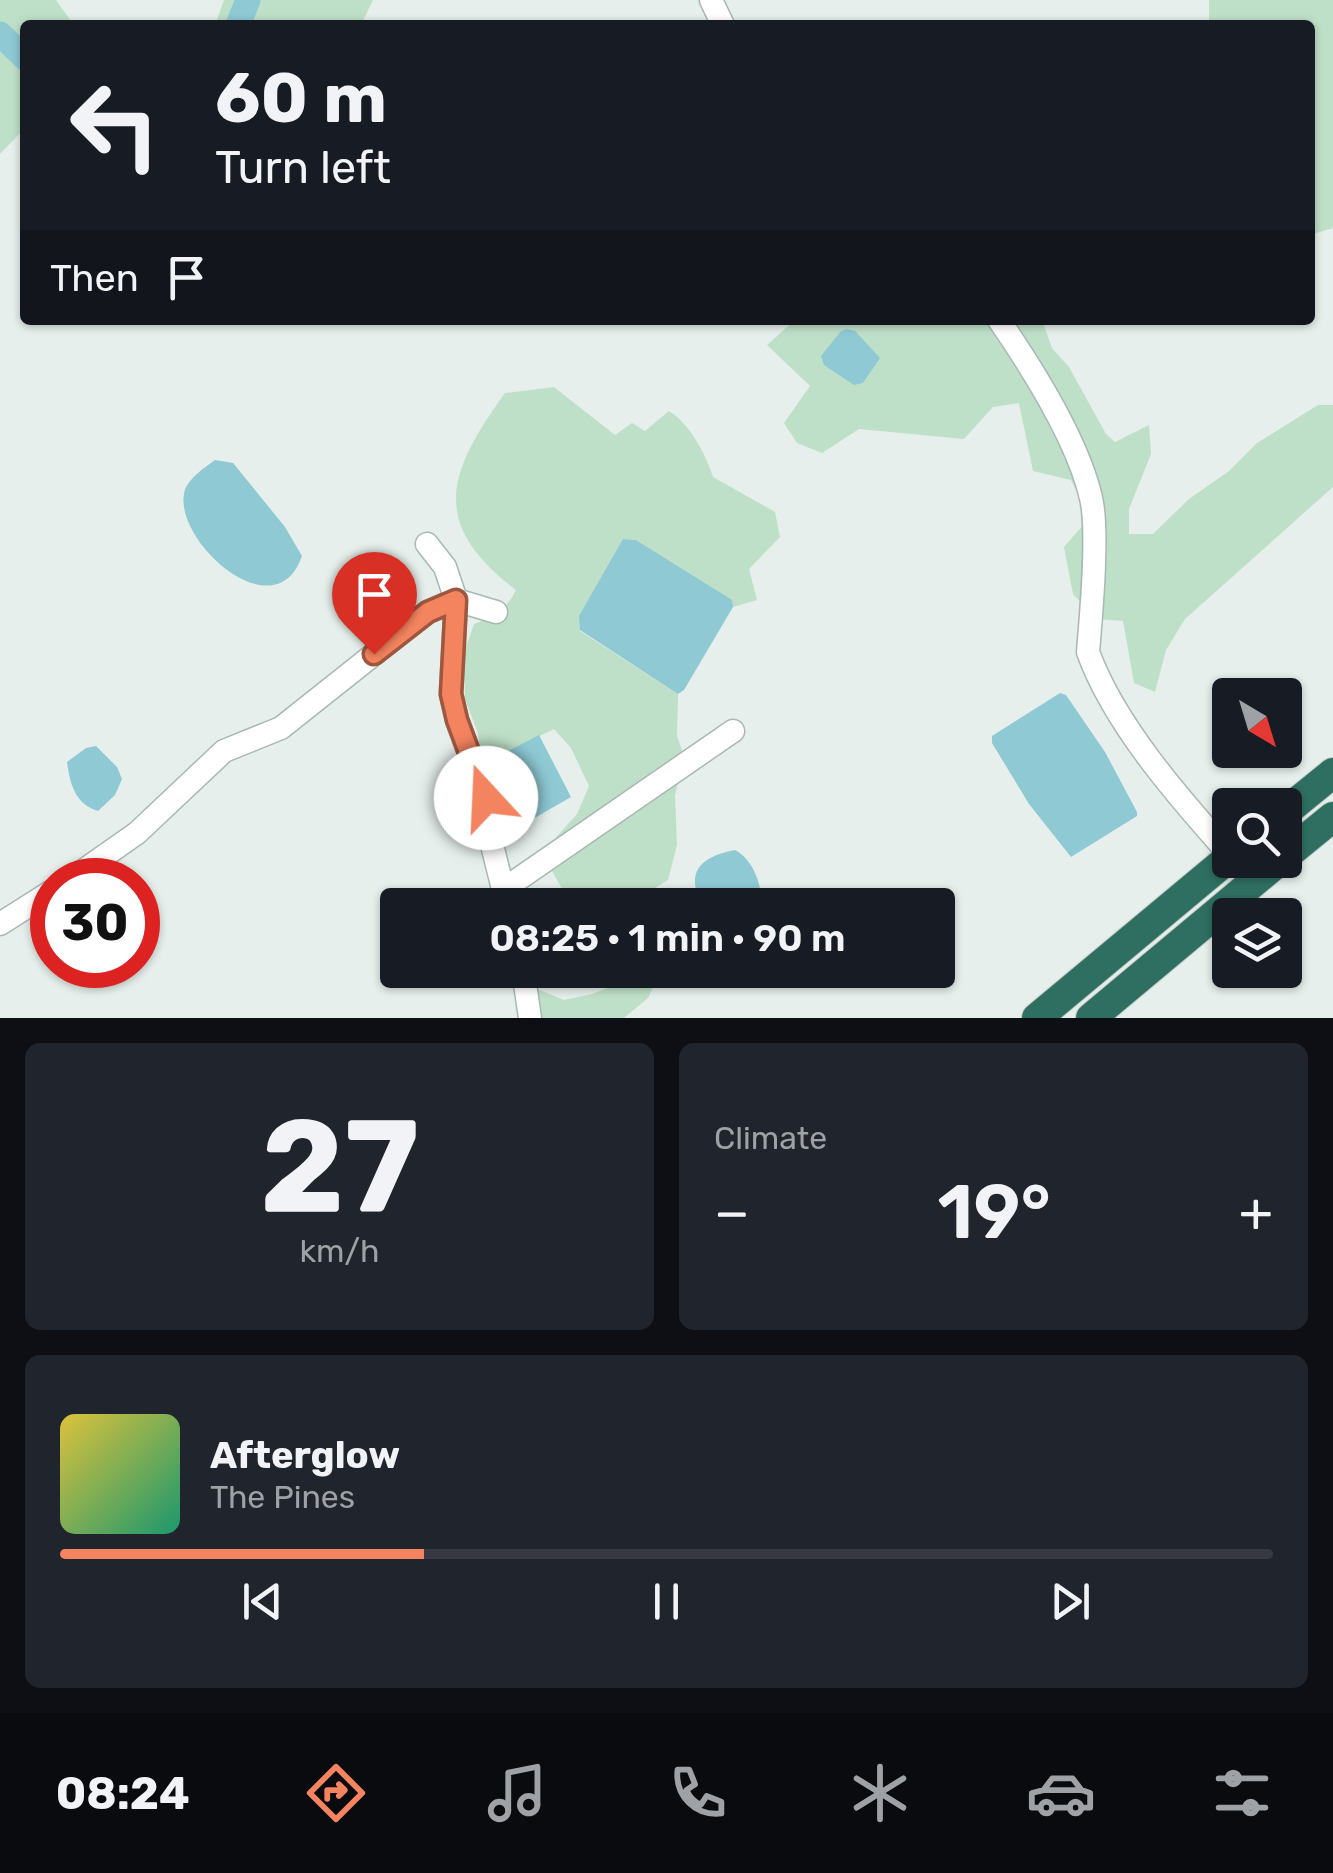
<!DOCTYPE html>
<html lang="en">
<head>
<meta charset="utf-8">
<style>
	body { margin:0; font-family:Rubik,sans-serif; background:#20242c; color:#f1f3f6; height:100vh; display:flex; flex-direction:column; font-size:38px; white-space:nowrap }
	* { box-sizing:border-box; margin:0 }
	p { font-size:32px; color:#9ea1a6 }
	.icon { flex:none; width:55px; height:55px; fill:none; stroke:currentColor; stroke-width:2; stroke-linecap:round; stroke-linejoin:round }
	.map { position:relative; height:1018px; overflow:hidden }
	.details { display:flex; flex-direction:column; gap:25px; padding:25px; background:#0d0f14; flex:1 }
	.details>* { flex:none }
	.hud { position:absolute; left:20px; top:20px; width:1295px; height:305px; border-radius:10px; box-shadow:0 2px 8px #0004; background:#171b24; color:#f1f3f6; overflow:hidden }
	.needle { width:65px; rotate:142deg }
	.buttons { position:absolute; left:1212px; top:678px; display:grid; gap:20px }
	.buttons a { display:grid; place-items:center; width:90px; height:90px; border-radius:10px; background:#171b24; box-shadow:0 2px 8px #0004; font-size:50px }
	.speed { position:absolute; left:30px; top:858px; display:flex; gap:20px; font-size:50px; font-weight:700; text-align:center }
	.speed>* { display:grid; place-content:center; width:130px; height:130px; border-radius:50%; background:#171b24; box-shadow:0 2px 8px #0004; line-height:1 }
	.speed .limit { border:15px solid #d22; background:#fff; color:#111 }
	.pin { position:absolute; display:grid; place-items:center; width:85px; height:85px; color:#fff; margin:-102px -42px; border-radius:50% 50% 50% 0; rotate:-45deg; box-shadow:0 0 10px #0007 }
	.pin .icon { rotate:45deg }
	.me { position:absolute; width:110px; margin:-55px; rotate:340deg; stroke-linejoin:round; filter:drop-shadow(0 0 8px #0008) }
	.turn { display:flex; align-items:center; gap:35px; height:210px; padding:0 30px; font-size:45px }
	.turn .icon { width:130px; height:130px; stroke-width:2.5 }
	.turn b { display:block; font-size:70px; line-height:85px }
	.then { display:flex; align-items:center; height:95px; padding:0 30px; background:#0003; gap:20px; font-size:38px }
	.big { font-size:75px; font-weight:600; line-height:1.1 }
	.details .widget { flex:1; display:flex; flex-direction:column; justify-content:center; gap:15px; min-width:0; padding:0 35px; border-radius:15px; background:#20242c }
	.details .dial { align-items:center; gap:0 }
	.dial b { font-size:130px; line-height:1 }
	.song { display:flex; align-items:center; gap:30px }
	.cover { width:120px; height:120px; border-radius:15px; background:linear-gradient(135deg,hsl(50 70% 55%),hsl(160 70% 35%)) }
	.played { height:10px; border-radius:5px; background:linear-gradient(90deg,#f4845f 30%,#363941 30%) }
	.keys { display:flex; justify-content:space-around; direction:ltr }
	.heat { display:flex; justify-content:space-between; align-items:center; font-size:55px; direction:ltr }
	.details .tiles { flex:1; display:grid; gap:25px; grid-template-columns:1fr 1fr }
	.widget:last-child { grid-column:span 2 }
	.trip { position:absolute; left:380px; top:888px; width:575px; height:100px; border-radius:10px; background:#171b24; box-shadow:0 2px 8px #0004; font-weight:600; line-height:100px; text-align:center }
	.tabs { display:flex; height:160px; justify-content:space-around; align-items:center; background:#090b0e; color:#9ea1a6 }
	.tabs .icon { width:70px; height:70px }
	.tabs .current { color:#f4845f }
	.tabs b { font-size:45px; color:#f1f3f6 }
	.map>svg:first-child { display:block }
	.green { fill:#bfe0c8 }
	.water { fill:#8ec9d4 }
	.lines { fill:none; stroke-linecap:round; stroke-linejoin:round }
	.canal { stroke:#8ec9d4; stroke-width:25 }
	.street-casing { stroke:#a8b8b2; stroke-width:25 }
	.highway-casing { stroke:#c2cac8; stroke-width:32 }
	.street { stroke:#fff; stroke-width:22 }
	.highway { stroke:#2f6f62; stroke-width:30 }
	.route-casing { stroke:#9f563e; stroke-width:25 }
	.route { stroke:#f4845f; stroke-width:18 }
</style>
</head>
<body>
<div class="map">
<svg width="1333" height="1018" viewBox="0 0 1333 1018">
	<rect width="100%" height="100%" fill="#e6efeb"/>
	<path class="green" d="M0,0H56L74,25H25L17,61L25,73V128L0,154Z
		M224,0H373L361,25H215Z
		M1209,0H1333V228L1310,235V25H1209Z
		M795,320H1042L1052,348L1069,367L1106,434L1115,442L1149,425L1151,454L1129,509V534H1153L1189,499L1229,471L1257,443L1318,405H1333V487L1185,619L1166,650L1155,692L1134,683L1123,621L1097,619L1073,594L1064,547L1090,517L1071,480L1033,471L1019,403L993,407L964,439L859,429L822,453L797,443L784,423L810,386L767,345Z
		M554,387L615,435L632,423L645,431L669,411C689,423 706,454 713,477L775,512L780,537L749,569L757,600L733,607L731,600L636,540L623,539L580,631L678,694L677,736L684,756L675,796L677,845L668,880L637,899L633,905H571L542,853L577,814L589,786L571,748L554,729L497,757L491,764L494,772L482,774L478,733L465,699L464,653L474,624C493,618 507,609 516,590C428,523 448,472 505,393Z
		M642,975L656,981L648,998L624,1018H541L537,989L564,1000L592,994Z"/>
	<path class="water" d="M847,329L855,331L880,358L863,383L854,385L824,365L821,356L841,331Z
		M215,460L233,463L285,527L302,556C276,632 175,543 184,494C186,480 204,468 215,460Z
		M623,539L636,540L732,600L733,607L684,690L678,694L580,630L579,616Z
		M1060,693L1066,695L1105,752L1137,812V816L1071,857L1029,804L992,743V736Z
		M539,735L571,797L519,827L491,764L497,757Z
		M96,746L117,767L122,779L115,795L98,811C75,804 70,784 67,762L86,748Z
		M735,850C754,860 761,885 763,905H702C685,872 700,857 735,850Z"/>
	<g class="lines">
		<path class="canal" d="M238,25L248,0
			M0,34L25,58"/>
		<g class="street-casing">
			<path id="street" d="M711,0L723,25
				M999,320C1032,368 1078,441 1091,498C1099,531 1091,616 1088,652C1114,724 1179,798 1230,855
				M427,544L445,567L456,600L451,694L457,720L486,798L492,845L507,905
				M70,880L137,833L224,751L281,728L427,612L456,600L496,612
				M504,889L733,731
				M0,924L52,891
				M523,970L530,1018"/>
		</g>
		<g class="highway-casing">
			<path id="highway" d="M1285,812L1333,773
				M1285,856L1333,817
				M1037,1018L1230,857
				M1091,1018L1280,860"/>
		</g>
		<use href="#street" class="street"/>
		<use href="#highway" class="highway"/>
	</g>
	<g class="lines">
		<g class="route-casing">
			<path id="route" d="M374,654L428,612L456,600L451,694L457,720L486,798"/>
		</g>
		<use href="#route" class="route"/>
	</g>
</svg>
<div class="buttons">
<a><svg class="needle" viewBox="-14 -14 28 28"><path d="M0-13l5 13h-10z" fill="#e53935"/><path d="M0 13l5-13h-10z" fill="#9ea1a6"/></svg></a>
<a><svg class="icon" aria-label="search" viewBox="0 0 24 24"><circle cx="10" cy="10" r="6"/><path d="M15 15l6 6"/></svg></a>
<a><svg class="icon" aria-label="layers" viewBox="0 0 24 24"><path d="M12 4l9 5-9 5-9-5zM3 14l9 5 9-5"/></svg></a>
</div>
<div class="speed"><div class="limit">30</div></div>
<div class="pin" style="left:374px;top:654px;background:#d93025"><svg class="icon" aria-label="arrive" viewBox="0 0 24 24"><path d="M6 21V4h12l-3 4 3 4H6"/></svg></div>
<svg class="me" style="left:486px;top:798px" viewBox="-20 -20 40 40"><circle r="19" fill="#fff"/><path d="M0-13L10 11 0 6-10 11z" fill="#f4845f"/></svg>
<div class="trip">08:25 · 1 min · 90 m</div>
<div class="hud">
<div class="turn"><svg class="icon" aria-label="left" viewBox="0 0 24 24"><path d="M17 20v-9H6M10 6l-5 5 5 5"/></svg><div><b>60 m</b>Turn left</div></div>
<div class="then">Then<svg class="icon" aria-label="arrive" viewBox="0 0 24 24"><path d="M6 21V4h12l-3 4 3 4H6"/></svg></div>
</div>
</div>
<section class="details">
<div class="tiles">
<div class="widget dial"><b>27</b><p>km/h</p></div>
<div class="widget"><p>Climate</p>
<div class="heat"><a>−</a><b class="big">19°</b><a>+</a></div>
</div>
<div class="widget">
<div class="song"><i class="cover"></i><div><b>Afterglow</b><p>The Pines</p></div></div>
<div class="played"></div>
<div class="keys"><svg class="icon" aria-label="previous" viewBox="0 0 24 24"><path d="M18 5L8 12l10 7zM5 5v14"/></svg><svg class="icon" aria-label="pause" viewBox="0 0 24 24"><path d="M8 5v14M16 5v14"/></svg><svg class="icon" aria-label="next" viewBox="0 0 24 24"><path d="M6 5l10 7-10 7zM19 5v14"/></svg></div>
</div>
</div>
</section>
<nav class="tabs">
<b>08:24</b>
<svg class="icon current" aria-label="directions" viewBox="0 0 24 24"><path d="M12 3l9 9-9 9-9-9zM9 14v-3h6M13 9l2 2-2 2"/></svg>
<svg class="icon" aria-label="music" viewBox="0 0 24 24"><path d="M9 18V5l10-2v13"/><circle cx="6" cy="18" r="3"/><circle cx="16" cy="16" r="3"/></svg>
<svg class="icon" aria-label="phone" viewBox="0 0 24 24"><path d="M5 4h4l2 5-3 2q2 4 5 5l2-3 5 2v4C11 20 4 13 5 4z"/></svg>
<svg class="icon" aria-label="climate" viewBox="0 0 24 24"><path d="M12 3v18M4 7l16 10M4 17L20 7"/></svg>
<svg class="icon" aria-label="car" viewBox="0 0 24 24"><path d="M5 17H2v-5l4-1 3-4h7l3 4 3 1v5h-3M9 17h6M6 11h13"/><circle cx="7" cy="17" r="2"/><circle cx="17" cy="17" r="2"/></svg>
<svg class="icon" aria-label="filters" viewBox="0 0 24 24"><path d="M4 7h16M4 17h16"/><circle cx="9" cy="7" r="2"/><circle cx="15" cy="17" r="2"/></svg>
</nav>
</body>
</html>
